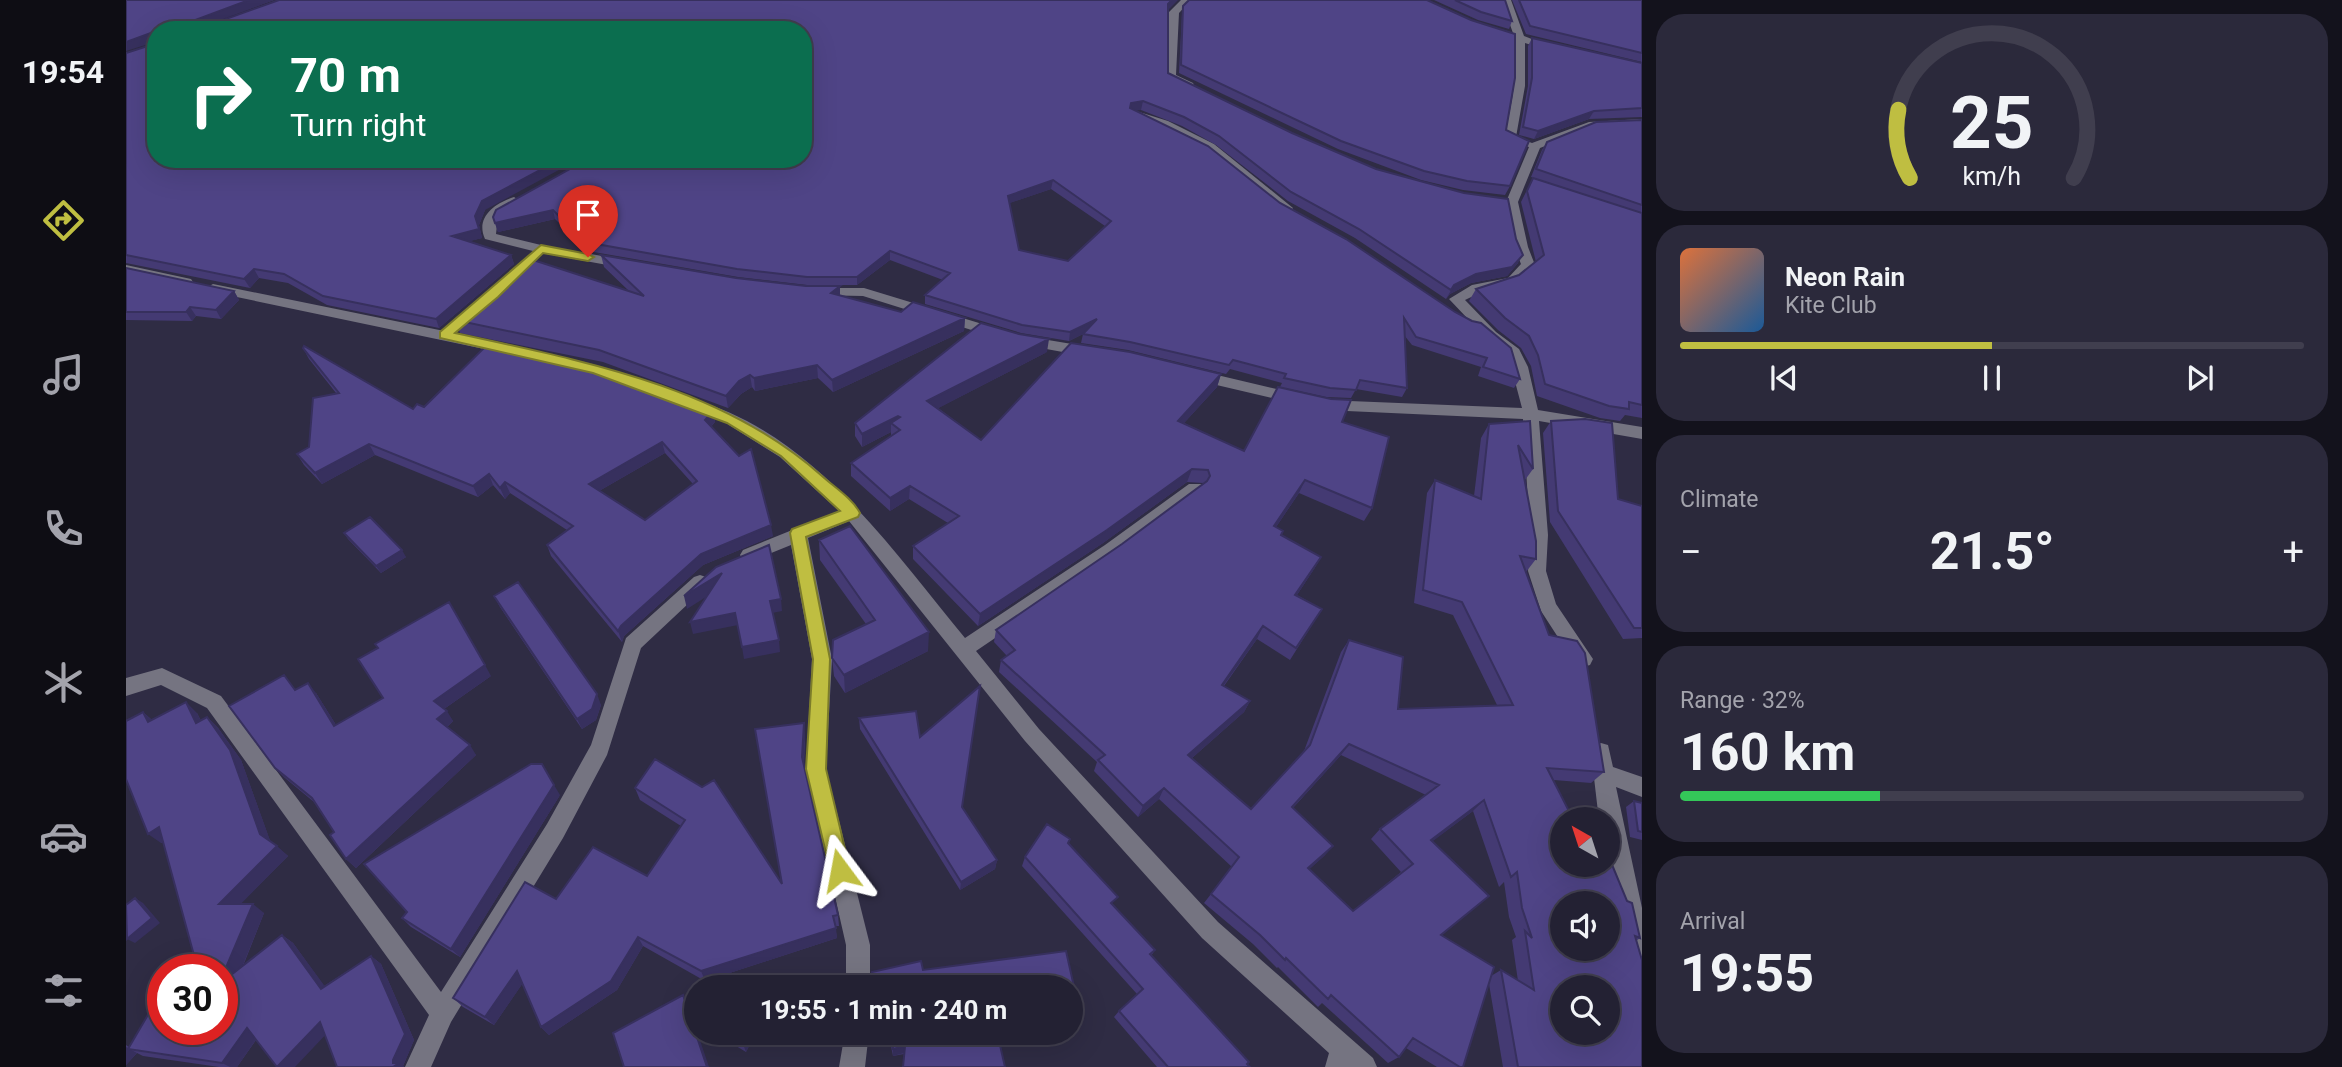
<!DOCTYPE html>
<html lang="en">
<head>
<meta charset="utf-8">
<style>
	body { margin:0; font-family:Roboto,sans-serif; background:#2b293b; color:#f1f3f6; height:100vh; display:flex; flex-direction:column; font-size:26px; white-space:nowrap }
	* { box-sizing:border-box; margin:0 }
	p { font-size:23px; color:#a3a3ac }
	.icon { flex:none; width:38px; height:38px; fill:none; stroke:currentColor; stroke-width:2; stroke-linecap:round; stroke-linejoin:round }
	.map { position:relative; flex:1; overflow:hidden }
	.details { display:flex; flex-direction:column; gap:14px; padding:14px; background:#13121c; width:700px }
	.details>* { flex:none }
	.hud { position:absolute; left:21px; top:21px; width:665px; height:147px; border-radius:28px; box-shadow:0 7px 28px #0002,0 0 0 2px #403e4e; background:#0b6e4f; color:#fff; overflow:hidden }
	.needle { width:46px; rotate:321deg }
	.controls { position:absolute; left:1424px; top:807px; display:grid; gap:14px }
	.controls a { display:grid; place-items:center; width:70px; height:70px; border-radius:50%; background:#232133; box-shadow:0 7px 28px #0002,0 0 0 2px #403e4e; font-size:35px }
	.speed { position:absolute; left:21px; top:954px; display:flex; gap:14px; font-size:35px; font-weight:700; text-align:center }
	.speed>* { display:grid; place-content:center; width:91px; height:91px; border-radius:50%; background:#232133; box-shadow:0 7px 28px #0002,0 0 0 2px #403e4e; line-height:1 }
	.speed .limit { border:10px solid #d22; background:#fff; color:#111 }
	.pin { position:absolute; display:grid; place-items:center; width:60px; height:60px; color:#fff; margin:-72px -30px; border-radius:50% 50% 50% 0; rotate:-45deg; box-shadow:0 0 7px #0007 }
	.pin .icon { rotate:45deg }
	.me { position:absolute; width:77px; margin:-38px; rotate:347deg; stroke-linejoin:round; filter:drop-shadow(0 0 5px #0008) }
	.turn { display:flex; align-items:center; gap:24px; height:147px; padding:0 28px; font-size:32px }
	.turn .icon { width:91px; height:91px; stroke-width:2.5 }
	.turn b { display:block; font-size:49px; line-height:60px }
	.big { font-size:52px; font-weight:700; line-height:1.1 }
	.details .tile { flex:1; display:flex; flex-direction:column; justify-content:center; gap:10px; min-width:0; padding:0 24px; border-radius:28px; background:#2b293b }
	.details .dial { align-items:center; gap:0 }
	.dial svg { height:182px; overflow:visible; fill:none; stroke:#403e4e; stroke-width:7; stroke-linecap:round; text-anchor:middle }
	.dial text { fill:#f1f3f6; stroke:none }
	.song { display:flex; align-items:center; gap:21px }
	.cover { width:84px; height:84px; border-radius:10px; background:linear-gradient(135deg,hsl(20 70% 55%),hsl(210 70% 35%)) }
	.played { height:7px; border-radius:4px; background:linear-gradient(90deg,#bfbe41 50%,#403e4e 50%) }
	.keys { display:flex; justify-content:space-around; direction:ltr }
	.heat { display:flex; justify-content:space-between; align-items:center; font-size:38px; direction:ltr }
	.charge { height:10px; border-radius:5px; background:linear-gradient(90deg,#34c759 32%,#403e4e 0) }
	.trip { position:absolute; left:558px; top:975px; width:399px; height:70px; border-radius:35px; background:#232133; box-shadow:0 7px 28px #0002,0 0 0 2px #403e4e; font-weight:700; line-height:70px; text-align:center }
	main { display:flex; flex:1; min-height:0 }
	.tab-bar { display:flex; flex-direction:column; width:126px; justify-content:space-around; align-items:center; background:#0e0d14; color:#a3a3ac }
	.tab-bar .icon { width:49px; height:49px }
	.tab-bar .current { color:#bfbe41 }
	.tab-bar b { font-size:32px; color:#f1f3f6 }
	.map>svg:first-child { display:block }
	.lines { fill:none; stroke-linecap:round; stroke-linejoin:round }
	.minor { fill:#757481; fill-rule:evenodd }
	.wall { fill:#443a73; fill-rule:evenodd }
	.shaded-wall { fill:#37305e }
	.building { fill:#4f4486; stroke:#37305e; stroke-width:2; fill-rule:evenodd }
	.route { fill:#bfbe41; stroke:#7c7c2a; stroke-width:2 }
</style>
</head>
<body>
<main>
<nav class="tab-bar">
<b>19:54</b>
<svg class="icon current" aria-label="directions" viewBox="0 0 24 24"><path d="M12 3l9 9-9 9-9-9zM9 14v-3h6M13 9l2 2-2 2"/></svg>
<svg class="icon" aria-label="music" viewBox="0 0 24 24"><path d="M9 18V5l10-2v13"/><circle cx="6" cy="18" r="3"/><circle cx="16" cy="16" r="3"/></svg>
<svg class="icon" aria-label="phone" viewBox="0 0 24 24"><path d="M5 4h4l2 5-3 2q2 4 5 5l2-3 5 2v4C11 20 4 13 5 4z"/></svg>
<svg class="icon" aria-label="climate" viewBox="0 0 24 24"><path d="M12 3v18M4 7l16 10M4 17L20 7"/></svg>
<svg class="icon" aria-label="car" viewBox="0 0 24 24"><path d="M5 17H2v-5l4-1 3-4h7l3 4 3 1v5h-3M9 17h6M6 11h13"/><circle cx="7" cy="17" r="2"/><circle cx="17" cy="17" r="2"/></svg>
<svg class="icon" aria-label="filters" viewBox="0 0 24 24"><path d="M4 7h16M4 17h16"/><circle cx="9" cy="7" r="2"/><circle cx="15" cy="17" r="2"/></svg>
</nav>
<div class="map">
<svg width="1516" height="1067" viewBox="0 0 1516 1067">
	<rect width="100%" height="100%" fill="#2f2c44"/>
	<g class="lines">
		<path class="minor" d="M1055,0H1065L1053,13L1050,75L1067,83L1068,85L1063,88L1040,77L1043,12Z
			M1375,0H1385L1398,36L1429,48L1424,51L1399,43V86L1390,137L1406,143L1463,122L1516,119V125L1465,128L1414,148L1392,202L1402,247L1409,265C1386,294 1369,284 1339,300L1370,332L1393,349L1402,367L1412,410L1516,427V439L1413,421L1422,535L1420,571L1430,604L1467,659L1464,665L1457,667L1450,665L1415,611L1402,571L1404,535L1397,419L1199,410L1191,405L1199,400L1396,408L1382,355L1360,338L1323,299L1346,285L1382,278L1395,264L1388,247L1380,202L1403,147L1378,139C1385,106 1393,73 1388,40L1363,30L1368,27L1387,33Z
			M1010,111L1042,121L1088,144L1167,208L1165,211H1157C1106,170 1070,137 1006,116L1004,114Z
			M388,197L394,201L372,216L370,234L415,245L498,260L505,264L498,268L415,253L359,239C349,217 369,203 388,197Z
			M0,265L65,279L67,282L60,286L0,273Z
			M87,284L382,344L389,349L382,354L82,291L80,288Z
			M692,288H738L876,330L878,333L871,338L737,296L687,295V289Z
			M898,336L964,347L971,352L964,357L893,344L891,341Z
			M1070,370L1172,394L1180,399L1172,404L1065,379L1062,375L1065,371Z
			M566,399C687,433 763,546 839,638L979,545L1063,484H1075L1077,488L1075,492L991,555L850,651L913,729L1092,922L1247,1058L1251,1067H1199L1203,1053L1076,938L899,741L723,521L682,538L706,659L700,769L744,945V987H720V945L680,769L686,659L665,545L623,562L617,560L614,555L617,550L713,511L654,457L600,423L560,408L558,404L560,400Z
			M574,575L580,577L583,582L580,587L515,648L481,755L437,838L325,1022L305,1067H279L303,1015L81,708L35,685L0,696V678L36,668L95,696L315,992L421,824L465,745L500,638L568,577Z
			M1475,743L1482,745L1487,767L1516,777V797L1490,787L1516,908V971L1508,967L1504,959L1482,858V819H1474L1472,812L1465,752L1468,745Z
			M719,1032H743L739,1067H713Z"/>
	</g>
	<path class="wall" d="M0,0H148L82,24L1042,10V73L1392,263L1381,276L1345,283L1324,294L1320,299L1229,238L1162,201L1090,145L1056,126L1015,110H1010L1154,203L1394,379L1388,388L1352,376L1355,367L1286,345L1278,335L1281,388L1276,397L1230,389L1225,398L1200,397L1154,387L1156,383L1104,369L1100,374L1002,350L955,343L957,334L943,341L895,333L799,304V295L817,280L764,260L731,285H681L612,277L462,251L429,219L372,232L367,217L677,159L30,30L359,210L353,225L356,238L343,241L385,255L388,264L313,328L201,305L162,283L133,278L124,288L0,263V53L28,44V42ZM925,189L979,226L942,261L893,250L883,203Z
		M1308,0H1379L1386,21L1383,29L1352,20Z
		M1386,0H1516V62L1400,34Z
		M1057,6L1380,130L1384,186L1379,195L1337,190L1295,180L1212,149L1053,73L1056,14Z
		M1406,38L1516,63V117L1463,119L1408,139L1393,135L1402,86V46Z
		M1516,119V418L1499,415L1494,421L1474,418L1411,396L1405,366L1395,348L1372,330L1343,301L1350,289L1393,275L1410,262L1395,202L1407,178L1416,181L1405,177L1416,150L1421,142Z
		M475,255L714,296L775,312L839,318L838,331L707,392L692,378L629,391L626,387L615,394L602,408L477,362L334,333L329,320L503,291L478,267Z
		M0,268L108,291L113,300L95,319L70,316L66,321L0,320Z
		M177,348L287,409L298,407L587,411L589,422L585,427L647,536L577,565L498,636L496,642L425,556L421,545L441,530L384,493L379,499L367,485L352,497L249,455L196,484L178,465L171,454L183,447L210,393L183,359ZM539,453L567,484L519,520L473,491Z
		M921,352L812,408L855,440L1095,374L1091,387L1058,423L1118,451L1216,422L1246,508L1238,521L1173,493L1150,527L1155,535L1195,557L1188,569L1171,595L1196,609L1164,660L1131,639L1098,686L1124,701L1118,712L1066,758L1125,809L1178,751L1215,652L1223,640L1272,709L1371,705L1327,615L1288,603L1301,493L1309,480L1348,496L1355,438L1363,424L1404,421L1407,469L1399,480L1410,559L1400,572L1423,635L1478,772L1465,783L1428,780L1437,819L1514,938L1510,941L1516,1067H1377L1363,984L1337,1067H1311L1280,1048L1273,1057L1262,1063L1196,1003L1192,1007L1152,967L1151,968L1127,944L1078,903L1106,867L1033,799L1012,817L968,771L971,762L873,672L875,660L881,656L868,642L870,630L996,544L1078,484L1077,483L1061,482L977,543L852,626L787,559V546L822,523L783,499L764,511L725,476V463L765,436V432L736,447L729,436V423ZM1215,755L1300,795L1254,829L1245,839L1275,872L1227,911L1183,869L1198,856L1207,846L1167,808ZM1347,811L1373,887L1378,882L1383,917L1390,937L1386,940L1392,981L1375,970L1365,976L1315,935L1306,841Z
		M1425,421L1492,499L1516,506V638L1497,639L1424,522L1417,433Z
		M218,533L280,557L255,573L222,539Z
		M693,540L802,651L719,693L708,676L706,658L740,624L694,560Z
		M368,596L475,705L470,720L456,729L374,607Z
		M365,676L318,709L327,721L321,727L350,755L230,868L220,859L208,832L188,802L159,778L149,768L170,689L190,693L210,725Z
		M17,712L26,720L71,713L75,721L81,717L92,728L115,760L144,841L162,856L114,904L138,913L117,966L156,935L167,943L198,986L245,956L255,964L288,1040L277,1066L278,1067H211L199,1035L130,1040L111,1067H93L17,1056L11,1053L0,1065V1045L3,1047L56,955L71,965L37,842L35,843Z
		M733,718L794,737L836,807L871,860L869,869L834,890L734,729Z
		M679,736L678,765L712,915L713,926H709L711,938L579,981L517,946L491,990L423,1035L415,1027L396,984L368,1025L337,1007L327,998L430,899L521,876L555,826L514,800L509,788L529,759L656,884Z
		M434,795L334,957L285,927L276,918Z
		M1508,801L1516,803V840L1504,837L1500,807Z
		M944,839L943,843L988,906L1029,950L1025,956L1124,1067H1031L988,1017L993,1011L1011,994L896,866L899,857Z
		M940,951L955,1018L951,1026H945V987H686L717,980L744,982L746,972L795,961L797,970Z
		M587,1032H630L620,1052Z
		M762,1032H901L872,1037L767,1056Z"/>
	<path class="shaded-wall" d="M123,0H148L73,28L67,22L69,20Z
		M1046,0H1052L1040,12L1042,4Z
		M25,33L29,42L0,51V42Z
		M1017,101L1015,110L1003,111L1005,103Z
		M1468,111L1463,119L1408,139L1412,131Z
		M435,159H453L359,210L353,225L356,238L330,245L326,236L356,201Z
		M927,180L925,189L881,204L882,196Z
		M427,210L429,219L372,232L369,223Z
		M764,251V260L731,285V277Z
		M385,255L388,264L313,328L310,319Z
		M1397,255L1392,263L1381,276L1345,283L1324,294L1320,299L1328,285L1350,274Z
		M128,269L133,278L124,288L118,279Z
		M714,286V299L705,293Z
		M108,291L113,300L95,319L90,310Z
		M64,307L70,316L66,321L60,312Z
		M839,318L838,331L707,392L706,380Z
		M971,319L969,328L943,341L944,332Z
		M923,339L921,352L801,414V401Z
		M691,365L692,378L629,391L628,378Z
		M1095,374L1091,387L1048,434L1052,421Z
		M624,375L626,387L615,394L602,408L600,396L613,381Z
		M587,411L589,422L581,431L579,420Z
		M772,416L771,428L765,423V432L736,447V434Z
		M536,442L539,453L466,495L463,484Z
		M243,444L249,455L196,484L189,473Z
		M1066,469L1061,482L977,543L852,626L854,614Z
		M363,474L367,485L352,497L347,486Z
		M1179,480L1173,493L1142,539L1148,526Z
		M379,482L384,493L379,499L374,488Z
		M784,486L783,499L764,511V498Z
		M645,525L647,536L577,565L498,636L496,642L492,631L495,626L575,554Z
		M276,550L280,557L255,573L250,566Z
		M1195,557L1188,569L1163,607L1169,595Z
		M596,573L599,585L561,609L558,596Z
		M655,599L656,611L646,613L644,601Z
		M609,613L612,625L567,634L564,622Z
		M1137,626L1131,639L1090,696L1096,685Z
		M803,632L802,651L719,693L718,675Z
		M653,640L654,652L618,659L616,647Z
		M359,665L365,676L315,711L308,701Z
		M182,683L190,693L217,736L208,726Z
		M471,694L475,705L470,720L456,729L451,719Z
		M1124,701L1118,712L1057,766L1062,755Z
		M60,702L71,713L81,734L70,723Z
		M321,711L327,721L318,729L311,719Z
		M17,712L29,723L22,722Z
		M81,717L92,728L115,760L145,843L134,834Z
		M678,723L679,736L677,770L676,757Z
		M1223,744L1215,755L1158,817L1166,807Z
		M344,745L350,755L230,868L220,859Z
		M428,785L434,795L334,957L325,949Z
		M1038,788L1033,799L1012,817L1017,806Z
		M1358,800L1347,811L1295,850L1305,840Z
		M33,827L46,837L35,843L22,834Z
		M151,846L162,856L106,913L93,904Z
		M1207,846L1198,856L1174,878L1182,868Z
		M871,860L869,869L834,890L835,882Z
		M9,898L17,903L34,923L9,943L1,939Z
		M127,904L138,913L106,992L96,987V977Z
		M710,928L711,938L579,981L575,971Z
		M156,935L167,943L206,996L195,989Z
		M512,937L517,946L491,990L423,1035L415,1027Z
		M56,955L69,963L75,970H69Z
		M245,956L255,964L288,1040L277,1066L278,1067H267Z
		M391,971L399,980L368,1025L359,1017Z
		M557,995L561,1002L583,1067H581Z
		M194,1022L205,1029L169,1067H151Z
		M121,1028L134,1034L111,1067H104L96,1063Z
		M623,1032H630L620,1052L617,1044Z
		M702,1032H716L696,1044L695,1037Z
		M779,1046L778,1053L767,1056V1049Z
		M0,1047L11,1053L0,1065Z"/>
	<path class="building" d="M0,0H123L69,20L67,22L86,24L153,0H1046L1042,4V73L1166,133L1250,169L1338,193L1382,199L1390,239L1397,255L1386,267L1350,274L1328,285L1325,290L1233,229L1165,192L1093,136L1058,117L1017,101L1005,103L1004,108L1082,146L1154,203L1220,239L1329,312L1346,321L1355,323L1385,348L1394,379L1357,367L1361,358L1290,337L1278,318L1281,388L1234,380L1230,390L1204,388L1158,378L1160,374L1107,360L1103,365L1004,342L957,334L971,319L944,332L896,325L799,295L824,273L764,251L731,277H681L611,269L459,242L427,210L369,223L367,217L370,210L462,159H677V30H30V159H435L356,201L349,216L353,229L326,236L385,255L310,319L197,296L158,274L128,269L118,279L0,255V53L28,44V36L25,33L0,42ZM927,180L985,221L942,261L893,250L882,196Z
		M1063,0H1301L1345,20L1389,34V78L1380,130L1403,141L1384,186L1341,181L1298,171L1215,141L1055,65L1057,6Z
		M1329,0H1379L1386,21L1355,12Z
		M1393,0H1516V53L1404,26Z
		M1406,38L1516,63V108L1468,111L1412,131L1397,127L1406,78Z
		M1516,120V205L1410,169L1421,142L1470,122Z
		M1407,178L1516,213V405L1503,402V409L1483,406L1419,384L1412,355L1403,336L1379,318L1350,289L1393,275L1418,255L1401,191Z
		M475,255L610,278L680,286H714L705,293L775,312L787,302L839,318L706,380L691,365L628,378L624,375L613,381L600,396L473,350L329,320L370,288L401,258L518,296Z
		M0,268L108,291L90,310L64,307L60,312H0Z
		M855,323L893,334L923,339L801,401L855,440L945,343L1004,352L1095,374L1052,421L1118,451L1152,387L1205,399L1225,400L1216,422L1263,437L1246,508L1179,480L1148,526L1157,531L1155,535L1195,557L1169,595L1196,609L1170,648L1137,626L1096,685L1124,701L1062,755L1125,809L1184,745L1223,640L1277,657L1272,709L1387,705L1336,602L1297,590L1309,480L1355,499L1363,424L1404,421L1407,469L1392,445L1410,541V559L1394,556L1423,635L1451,641L1459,653L1478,772L1421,768L1447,819H1437V864H1482V855L1501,901L1506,903L1514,938L1509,936L1516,960V1067H1392L1375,970L1408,990L1399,931L1406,938L1396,908L1391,872L1385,877L1358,800L1305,840L1363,896L1315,935L1368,967L1337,1067H1334L1287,1038L1273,1057L1205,995L1202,999L1160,958L1159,960L1134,935L1085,894L1113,857L1038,788L1017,806L972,760L979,755L875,660L889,650L870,630L996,544L1081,481L1084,476L1082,470L1066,469L981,530L854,614L787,546L833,516L784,486L764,498L725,463L774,430L765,423L774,417L772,416L736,434L729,423ZM1223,744L1313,785L1254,829L1287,864L1227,911L1182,868L1207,846L1166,807ZM1437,903H1482V948H1437ZM1437,987H1482V1032H1437Z
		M363,343L464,364L587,411L579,420L613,456L625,449L645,525L575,554L495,626L492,631L421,545L447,526L379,482L374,488L363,474L347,486L243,444L189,473L171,454L183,447L187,398L213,393L177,348L178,346L287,409L291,404L298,407ZM536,442L571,481L519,520L463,484Z
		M1459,419L1486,423L1492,499L1516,506V628H1508L1432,511L1425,421Z
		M244,517L276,550L250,566L218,533Z
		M724,526L803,632L718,675L706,658L707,640L749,620L693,540Z
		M643,545L655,599L644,601L653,640L616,647L609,613L564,622L596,573L558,596L590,567Z
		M392,582L471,694L466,709L451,719L368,596Z
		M323,602L359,665L308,701L321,711L311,719L344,745L220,859L204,835L208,832L186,798L149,768L103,706L158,675L169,690L182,683L208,726L257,698L232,659L252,648L249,644Z
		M854,686L836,807L871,860L835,882L733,718L790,711L794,737Z
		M60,702L70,723L81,717L104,750L134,834L151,846L93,904H127L96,977V970H72L33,827L22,834L0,779V721L17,712L22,722Z
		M678,723L676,757L712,915L707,916L710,928L575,971L512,937L485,981L415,1027L391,971L359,1017L327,998L399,882L430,899L467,847L521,876L559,820L509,788L529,759L576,787L588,780L656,884L629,729Z
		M405,764H416L428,785L325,949L276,918L281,912L238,864Z
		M1508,801L1516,803V832L1512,831Z
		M921,824L944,839L942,843L992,897L985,903L1029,950L1024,954L1123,1062L1121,1064L1124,1067H1042L993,1011L1017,989L899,857Z
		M9,898L26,918L1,939L0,905Z
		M156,935L195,989L245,956L279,1034L267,1060V1063H273L267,1067H211L194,1022L151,1067L121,1028L96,1063L2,1049L37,989V1029H96V982Z
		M940,951L955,1018L945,1019V987H686L717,980L744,982L746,972L795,961L797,970Z
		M56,955L69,970H48Z
		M557,995L581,1067H498L487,1033Z
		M596,1032H623L617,1044Z
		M693,1032H702L695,1037Z
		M764,1032H871L879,1067H777L779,1046L767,1049Z"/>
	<path class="route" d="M415,245L462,254L468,257L462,261L417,253L372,297L329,333C457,361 595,386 696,476C708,487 726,498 734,513L732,517L680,537L704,659L700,769L724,870L721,877L714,880L707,877L704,870L680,769L687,659L664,533L666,529L714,511L655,456L601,423L467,373L314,338V332Z"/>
</svg>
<div class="controls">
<a><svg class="needle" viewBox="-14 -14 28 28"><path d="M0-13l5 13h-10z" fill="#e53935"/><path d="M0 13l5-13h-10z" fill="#a3a3ac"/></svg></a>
<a><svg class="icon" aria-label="sound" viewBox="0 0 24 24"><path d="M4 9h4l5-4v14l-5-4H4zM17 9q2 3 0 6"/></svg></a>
<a><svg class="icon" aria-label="search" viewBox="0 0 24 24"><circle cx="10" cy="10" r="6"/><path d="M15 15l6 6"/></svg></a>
</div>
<div class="speed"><div class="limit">30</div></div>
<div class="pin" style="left:462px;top:257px;background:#d93025"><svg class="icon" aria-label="arrive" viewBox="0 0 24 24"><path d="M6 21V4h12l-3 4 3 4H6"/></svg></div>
<svg class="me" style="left:714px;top:870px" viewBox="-20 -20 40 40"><path d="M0-17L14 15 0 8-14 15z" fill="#bfbe41" stroke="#fff" stroke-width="4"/></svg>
<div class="trip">19:55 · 1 min · 240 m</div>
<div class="hud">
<div class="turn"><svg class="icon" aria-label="right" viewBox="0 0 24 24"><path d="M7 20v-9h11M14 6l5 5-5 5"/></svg><div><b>70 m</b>Turn right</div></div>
</div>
</div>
<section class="details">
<div class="tile dial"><svg viewBox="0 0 100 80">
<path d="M14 69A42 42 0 1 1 86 69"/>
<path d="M14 69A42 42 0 0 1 9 39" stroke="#bfbe41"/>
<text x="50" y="56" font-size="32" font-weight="700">25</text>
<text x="50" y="72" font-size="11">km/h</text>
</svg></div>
<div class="tile">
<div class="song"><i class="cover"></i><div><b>Neon Rain</b><p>Kite Club</p></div></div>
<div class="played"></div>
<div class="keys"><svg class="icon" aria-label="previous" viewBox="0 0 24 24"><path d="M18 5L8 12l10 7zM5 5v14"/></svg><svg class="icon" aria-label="pause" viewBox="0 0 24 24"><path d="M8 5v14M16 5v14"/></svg><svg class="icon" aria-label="next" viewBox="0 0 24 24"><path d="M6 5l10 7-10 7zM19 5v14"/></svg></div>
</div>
<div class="tile"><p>Climate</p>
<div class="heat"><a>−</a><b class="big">21.5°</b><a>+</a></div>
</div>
<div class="tile"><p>Range · 32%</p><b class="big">160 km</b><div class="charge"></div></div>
<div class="tile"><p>Arrival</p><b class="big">19:55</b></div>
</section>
</main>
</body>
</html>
